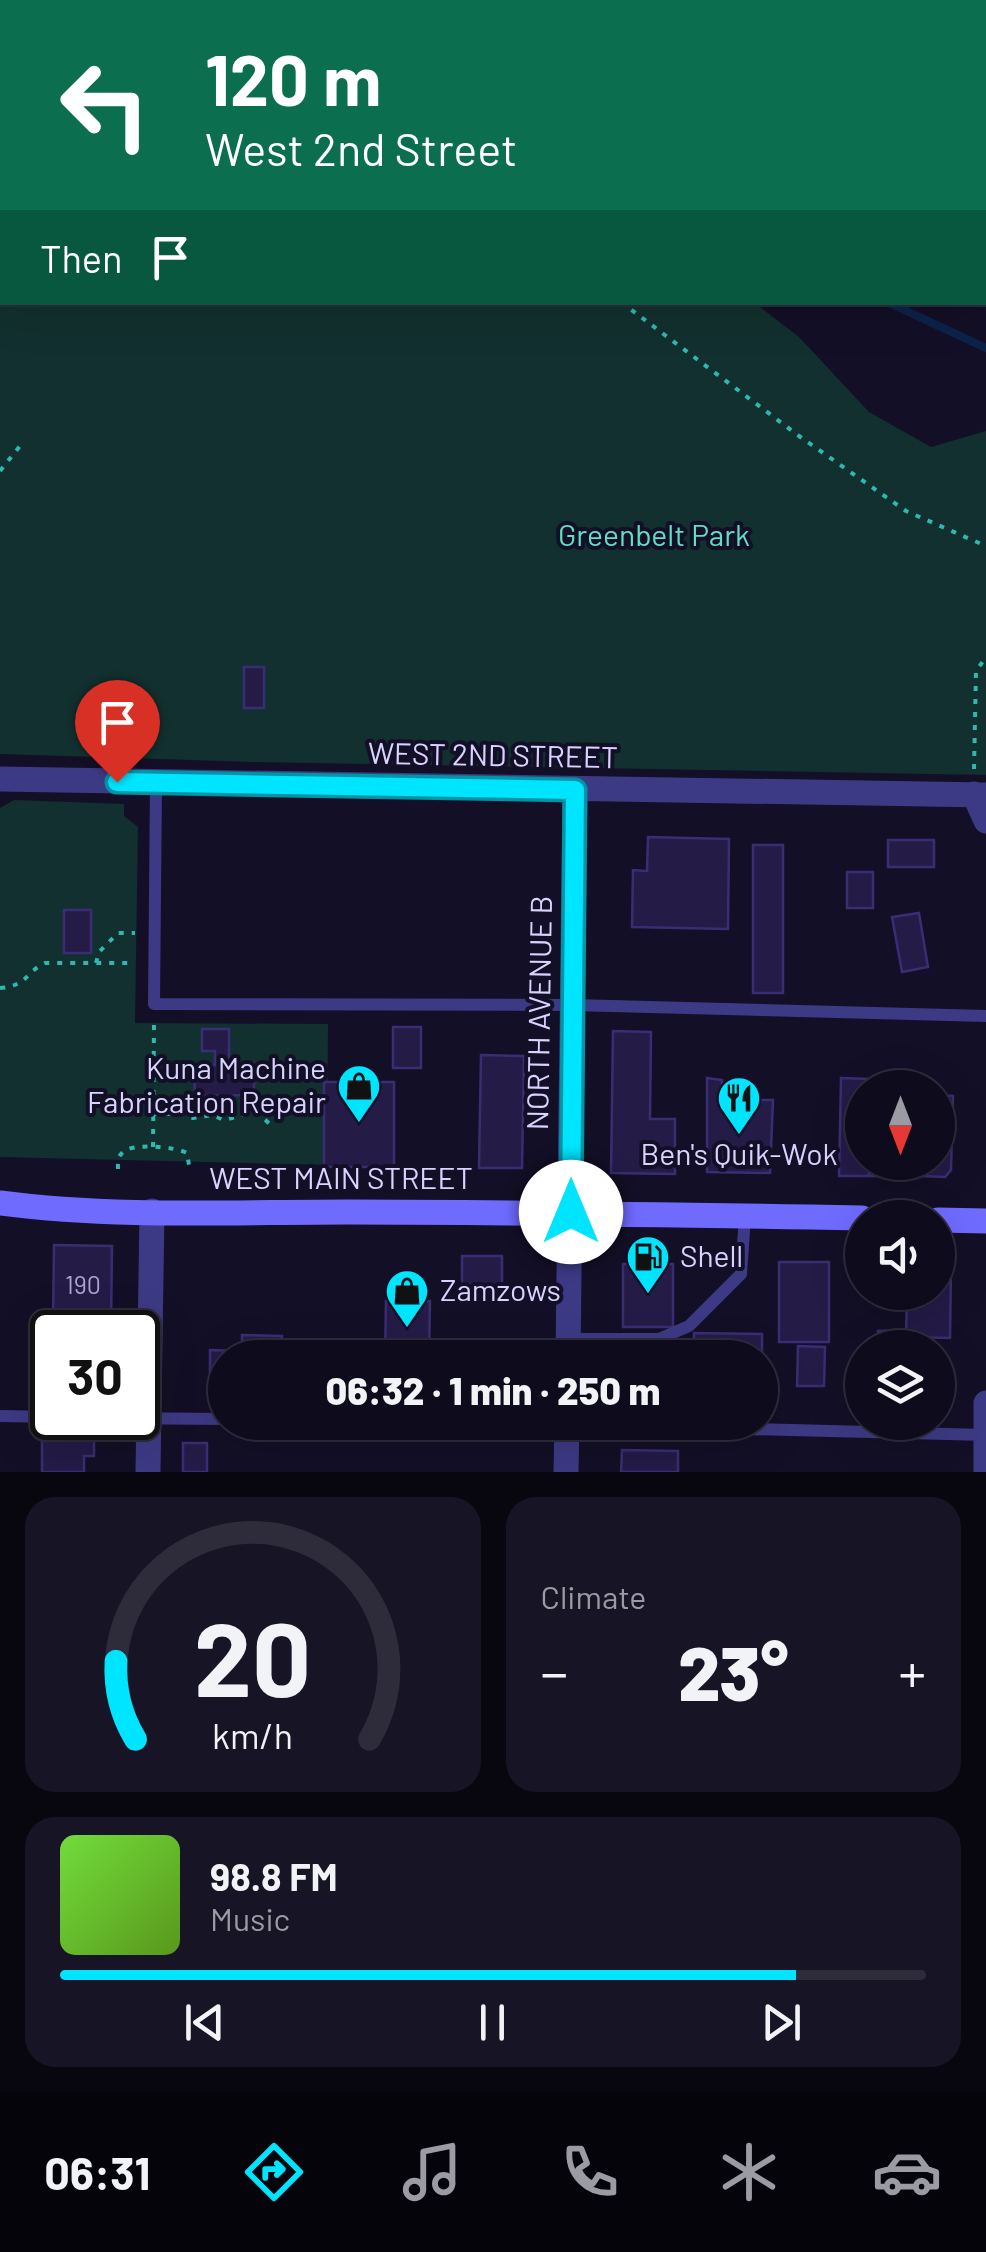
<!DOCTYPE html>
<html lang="en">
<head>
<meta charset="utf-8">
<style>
	body { margin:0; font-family:Barlow,sans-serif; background:#171425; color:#f1f3f6; height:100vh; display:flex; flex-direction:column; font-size:38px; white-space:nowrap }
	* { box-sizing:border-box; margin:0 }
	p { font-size:32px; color:#9b9ba3 }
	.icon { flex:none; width:55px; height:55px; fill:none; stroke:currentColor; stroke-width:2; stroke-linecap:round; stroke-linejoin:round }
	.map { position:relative; height:1472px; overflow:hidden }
	.panel { display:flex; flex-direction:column; gap:25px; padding:25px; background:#08060f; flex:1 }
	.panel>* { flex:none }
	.top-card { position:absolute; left:0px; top:0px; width:988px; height:305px; box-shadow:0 10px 40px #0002,0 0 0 2px #2e2b3b; background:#0b6e4f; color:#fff; overflow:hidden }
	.needle { width:65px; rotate:180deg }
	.buttons { position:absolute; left:845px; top:1070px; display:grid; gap:20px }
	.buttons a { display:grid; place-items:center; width:110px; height:110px; border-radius:50%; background:#0e0b1c; box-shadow:0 10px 40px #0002,0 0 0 2px #2e2b3b; font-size:50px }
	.speed { position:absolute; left:30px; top:1310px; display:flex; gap:20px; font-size:50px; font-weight:700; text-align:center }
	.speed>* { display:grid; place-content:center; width:130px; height:130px; border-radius:50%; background:#0e0b1c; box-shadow:0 10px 40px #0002,0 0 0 2px #2e2b3b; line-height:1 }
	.speed .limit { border:5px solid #111; border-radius:15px; background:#fff; color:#111 }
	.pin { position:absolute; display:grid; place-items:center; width:85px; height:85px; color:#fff; margin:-102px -42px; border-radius:50% 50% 50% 0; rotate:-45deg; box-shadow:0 0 10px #0007 }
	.pin .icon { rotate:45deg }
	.me { position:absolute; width:110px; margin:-55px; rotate:0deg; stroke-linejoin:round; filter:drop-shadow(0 0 8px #0008) }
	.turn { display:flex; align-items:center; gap:35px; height:210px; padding:0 40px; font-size:45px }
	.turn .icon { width:130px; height:130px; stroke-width:2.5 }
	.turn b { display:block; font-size:70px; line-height:85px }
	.then { display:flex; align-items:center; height:95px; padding:0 40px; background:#0003; gap:20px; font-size:38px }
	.big { font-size:75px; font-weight:800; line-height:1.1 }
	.panel .tile { flex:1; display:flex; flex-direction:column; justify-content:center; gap:15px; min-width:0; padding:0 35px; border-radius:30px; background:#171425 }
	.panel .dial { align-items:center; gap:0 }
	.dial svg { height:260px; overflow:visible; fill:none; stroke:#2e2b3b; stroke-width:7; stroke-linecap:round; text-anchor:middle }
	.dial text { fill:#f1f3f6; stroke:none }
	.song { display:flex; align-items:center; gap:30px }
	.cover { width:120px; height:120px; border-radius:15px; background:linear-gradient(135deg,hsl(100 70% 55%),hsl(90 70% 35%)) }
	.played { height:10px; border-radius:5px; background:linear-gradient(90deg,#00e5ff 85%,#2e2b3b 85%) }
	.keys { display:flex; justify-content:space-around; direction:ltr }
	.heat { display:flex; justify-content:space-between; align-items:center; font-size:55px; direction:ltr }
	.panel .tiles { flex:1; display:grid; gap:25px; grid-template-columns:1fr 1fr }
	.tile:last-child { grid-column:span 2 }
	.trip { position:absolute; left:208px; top:1340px; width:570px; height:100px; border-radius:50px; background:#0e0b1c; box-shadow:0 10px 40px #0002,0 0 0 2px #2e2b3b; font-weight:800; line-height:100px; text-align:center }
	.tabs { display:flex; height:160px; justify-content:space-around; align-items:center; background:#06040b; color:#9b9ba3 }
	.tabs .icon { width:70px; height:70px }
	.tabs .on { color:#00e5ff }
	.tabs b { font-size:45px; color:#f1f3f6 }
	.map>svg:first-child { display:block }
	.green { fill:#12302f }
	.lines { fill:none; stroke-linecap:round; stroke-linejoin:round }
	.stream { stroke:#0c2248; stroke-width:8 }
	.building { fill:#241b47; stroke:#3b2d73; stroke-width:2.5 }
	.path { stroke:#2fb8b0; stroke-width:4; stroke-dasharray:5 8; stroke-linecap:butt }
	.lane { stroke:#3d3a85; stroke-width:12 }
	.street { stroke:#3d3a85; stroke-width:25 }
	.secondary { stroke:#6f6bff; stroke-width:25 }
	.rail { stroke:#00e5ff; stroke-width:8; stroke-dasharray:15 12; stroke-linecap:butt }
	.route-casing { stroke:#0095a6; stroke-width:25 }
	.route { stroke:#00e5ff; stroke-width:18 }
	.labels { text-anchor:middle; stroke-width:8; stroke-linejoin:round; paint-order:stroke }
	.number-label { font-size:25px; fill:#aca6d1 }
	.park-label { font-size:30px; fill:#5fe0c0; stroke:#130f26 }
	.street-label { font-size:30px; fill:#d9d4ff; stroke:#130f26 }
	.poi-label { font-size:30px; fill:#d9d4ff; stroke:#130f26; text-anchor:start }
</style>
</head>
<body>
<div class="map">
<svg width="986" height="1472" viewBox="0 0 986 1472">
	<rect width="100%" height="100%" fill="#130f26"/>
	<path class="green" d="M0,71L2,302L755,303L799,337L869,412L931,447L986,431V775L254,762L0,754Z
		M14,800L124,804V816L138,827L135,1023L328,1024L327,1165L0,1157V808Z"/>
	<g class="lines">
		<path class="stream" d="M0,13L2,14
			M887,302L986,348"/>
	</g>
	<path class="building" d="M244,667H264V708H244Z
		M648,837L729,839L728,929L632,927L633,870L647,871Z
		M888,840H934V867H888Z
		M753,845H783V993H753Z
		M847,872H873V908H847Z
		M64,910H91V953H64Z
		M919,913L928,967L902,972L892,917Z
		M393,1027H421V1068H393Z
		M202,1029H229V1063H254V1095L195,1096L194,1065H215V1051H202Z
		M613,1031L651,1032L650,1119H675V1174L611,1173Z
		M481,1055L524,1056L522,1168H479Z
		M707,1078L722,1080V1100H773L770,1173L707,1172Z
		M841,1078L870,1079V1088H862V1162H869V1176H839Z
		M324,1082H394V1167H324Z
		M938,1095L953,1096L951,1170L945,1177L923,1176L924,1162H938Z
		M869,1162H896V1176H869Z
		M54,1245L112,1246L111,1325L53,1324Z
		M462,1256H502V1284H462Z
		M779,1262H829V1342H779Z
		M623,1264H673V1327H623Z
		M938,1270H951L950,1338L906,1337L907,1292H938Z
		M386,1301H430L429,1358H385Z
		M903,1330V1348H879L878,1331Z
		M694,1333L762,1334V1400L760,1358H694Z
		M242,1335L282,1336V1358H225V1384H210V1350L242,1351Z
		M798,1346L825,1347L824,1386H797Z
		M42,1427H86V1440H94V1456H84V1472H42Z
		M183,1443H207V1472H183Z
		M622,1450L678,1451V1472H621Z"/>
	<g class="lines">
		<path class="path" d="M0,116H2
			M621,302L799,436L906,511L986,546
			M0,471L20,446
			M974,769L976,671L986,657
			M96,963L99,952L118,933H135
			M0,988C28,986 25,972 45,963H135
			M153,1114H179L193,1118L212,1115L224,1120L251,1113L260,1115L274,1128
			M153,1147L154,1024
			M118,1169C118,1163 117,1158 122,1153C131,1142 176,1147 187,1153L190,1171"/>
		<path class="lane" d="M964,2L965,0
			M156,783L154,1004L573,1005L986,1016
			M568,1339H659L689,1326L741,1274L745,1216
			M658,1358L659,1339
			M0,1416L52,1417
			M108,1418L225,1419
			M472,1422L986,1435"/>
		<path class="street" d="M0,779L986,795
			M974,794L986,821
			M568,1358L575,790
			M148,1472L152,1211
			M566,1472L567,1422
			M986,1472V1403"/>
		<path class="secondary" d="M920,0L925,2
			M985,29L986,30
			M0,1203C114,1218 233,1212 348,1212C519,1212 691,1215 862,1218
			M938,1220L986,1221"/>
		<path class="rail" d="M361,0L367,2
			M574,0L580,2
			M985,201H986
			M985,278L986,279"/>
	</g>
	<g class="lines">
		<g class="route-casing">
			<path id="route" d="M117,782L575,790L571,1212"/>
		</g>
		<use href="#route" class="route"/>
	</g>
	<defs>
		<g id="shop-pin" transform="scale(2.25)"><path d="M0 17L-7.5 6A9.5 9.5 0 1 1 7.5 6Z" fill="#00e5ff" stroke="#130f26"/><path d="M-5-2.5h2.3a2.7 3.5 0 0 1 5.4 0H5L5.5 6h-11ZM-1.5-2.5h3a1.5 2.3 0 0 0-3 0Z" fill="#111"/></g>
		<g id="restaurant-pin" transform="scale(2.25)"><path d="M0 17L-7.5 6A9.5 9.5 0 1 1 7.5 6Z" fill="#00e5ff" stroke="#130f26"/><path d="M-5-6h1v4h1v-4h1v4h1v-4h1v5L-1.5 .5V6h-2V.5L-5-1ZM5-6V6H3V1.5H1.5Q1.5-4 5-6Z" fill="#111"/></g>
		<g id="fuel-pin" transform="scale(2.25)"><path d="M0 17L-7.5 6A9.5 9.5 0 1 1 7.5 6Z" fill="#00e5ff" stroke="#130f26"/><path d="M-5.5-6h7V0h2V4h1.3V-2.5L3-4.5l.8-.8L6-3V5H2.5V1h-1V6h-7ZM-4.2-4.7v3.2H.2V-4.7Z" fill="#111"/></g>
	</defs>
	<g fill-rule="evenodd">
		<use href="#shop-pin" x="359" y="1086"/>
		<use href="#restaurant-pin" x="739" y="1098"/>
		<use href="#fuel-pin" x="648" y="1257"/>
		<use href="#shop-pin" x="407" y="1291"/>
	</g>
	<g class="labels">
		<g class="number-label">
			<text x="83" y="1294">190</text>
		</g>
		<g class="park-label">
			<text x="654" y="546">Greenbelt Park</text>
		</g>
		<g class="street-label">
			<text transform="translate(493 756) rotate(1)" y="10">WEST 2ND STREET</text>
			<text transform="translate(540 1013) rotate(-89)" y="10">NORTH AVENUE B</text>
			<text x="341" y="1189">WEST MAIN STREET</text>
		</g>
		<g class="poi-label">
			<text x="326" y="1079" text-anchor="end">Kuna Machine<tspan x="326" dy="34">Fabrication Repair</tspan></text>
			<text x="739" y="1165" text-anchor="middle">Ben's Quik-Wok</text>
			<text x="680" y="1267">Shell</text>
			<text x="440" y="1301">Zamzows</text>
		</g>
	</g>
</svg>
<div class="buttons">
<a><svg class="needle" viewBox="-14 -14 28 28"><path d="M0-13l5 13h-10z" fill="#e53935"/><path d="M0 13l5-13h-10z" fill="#9b9ba3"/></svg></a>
<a><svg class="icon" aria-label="sound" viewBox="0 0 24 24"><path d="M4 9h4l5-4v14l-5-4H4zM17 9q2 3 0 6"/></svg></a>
<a><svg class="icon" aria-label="layers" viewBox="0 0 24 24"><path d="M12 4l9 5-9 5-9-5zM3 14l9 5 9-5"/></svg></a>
</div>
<div class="speed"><div class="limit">30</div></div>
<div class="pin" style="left:117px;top:782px;background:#d93025"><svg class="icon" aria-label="arrive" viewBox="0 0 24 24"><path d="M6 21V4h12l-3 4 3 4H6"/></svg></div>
<svg class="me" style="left:571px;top:1212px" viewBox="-20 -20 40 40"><circle r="19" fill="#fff"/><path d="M0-13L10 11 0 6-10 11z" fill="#00e5ff"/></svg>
<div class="trip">06:32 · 1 min · 250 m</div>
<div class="top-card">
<div class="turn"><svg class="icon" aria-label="left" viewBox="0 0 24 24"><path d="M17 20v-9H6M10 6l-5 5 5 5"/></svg><div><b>120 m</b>West 2nd Street</div></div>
<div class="then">Then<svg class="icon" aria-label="arrive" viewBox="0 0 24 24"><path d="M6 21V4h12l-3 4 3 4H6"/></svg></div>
</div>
</div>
<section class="panel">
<div class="tiles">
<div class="tile dial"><svg viewBox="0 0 100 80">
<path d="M14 69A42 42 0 1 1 86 69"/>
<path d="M14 69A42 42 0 0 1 8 45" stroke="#00e5ff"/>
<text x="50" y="56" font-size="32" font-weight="700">20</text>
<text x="50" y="72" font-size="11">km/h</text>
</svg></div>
<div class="tile"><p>Climate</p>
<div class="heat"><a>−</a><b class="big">23°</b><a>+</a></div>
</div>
<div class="tile">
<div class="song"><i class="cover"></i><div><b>98.8 FM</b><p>Music</p></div></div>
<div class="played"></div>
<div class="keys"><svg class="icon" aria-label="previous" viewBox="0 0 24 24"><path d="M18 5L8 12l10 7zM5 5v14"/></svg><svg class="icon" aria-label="pause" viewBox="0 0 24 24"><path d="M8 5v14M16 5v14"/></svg><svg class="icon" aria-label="next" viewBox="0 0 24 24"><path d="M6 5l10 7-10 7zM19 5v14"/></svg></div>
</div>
</div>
</section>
<nav class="tabs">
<b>06:31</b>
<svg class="icon on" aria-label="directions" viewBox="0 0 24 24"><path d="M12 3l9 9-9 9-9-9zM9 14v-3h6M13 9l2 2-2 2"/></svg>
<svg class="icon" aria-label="music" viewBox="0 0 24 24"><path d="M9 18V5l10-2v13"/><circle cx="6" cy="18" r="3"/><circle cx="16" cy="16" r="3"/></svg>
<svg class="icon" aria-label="phone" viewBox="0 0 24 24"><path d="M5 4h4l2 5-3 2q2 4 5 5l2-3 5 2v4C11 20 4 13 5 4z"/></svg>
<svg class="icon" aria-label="climate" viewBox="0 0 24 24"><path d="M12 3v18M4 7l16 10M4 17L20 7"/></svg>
<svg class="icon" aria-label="car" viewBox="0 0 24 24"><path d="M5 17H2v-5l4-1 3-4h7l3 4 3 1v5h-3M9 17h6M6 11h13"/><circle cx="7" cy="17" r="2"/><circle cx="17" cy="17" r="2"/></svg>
</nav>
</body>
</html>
